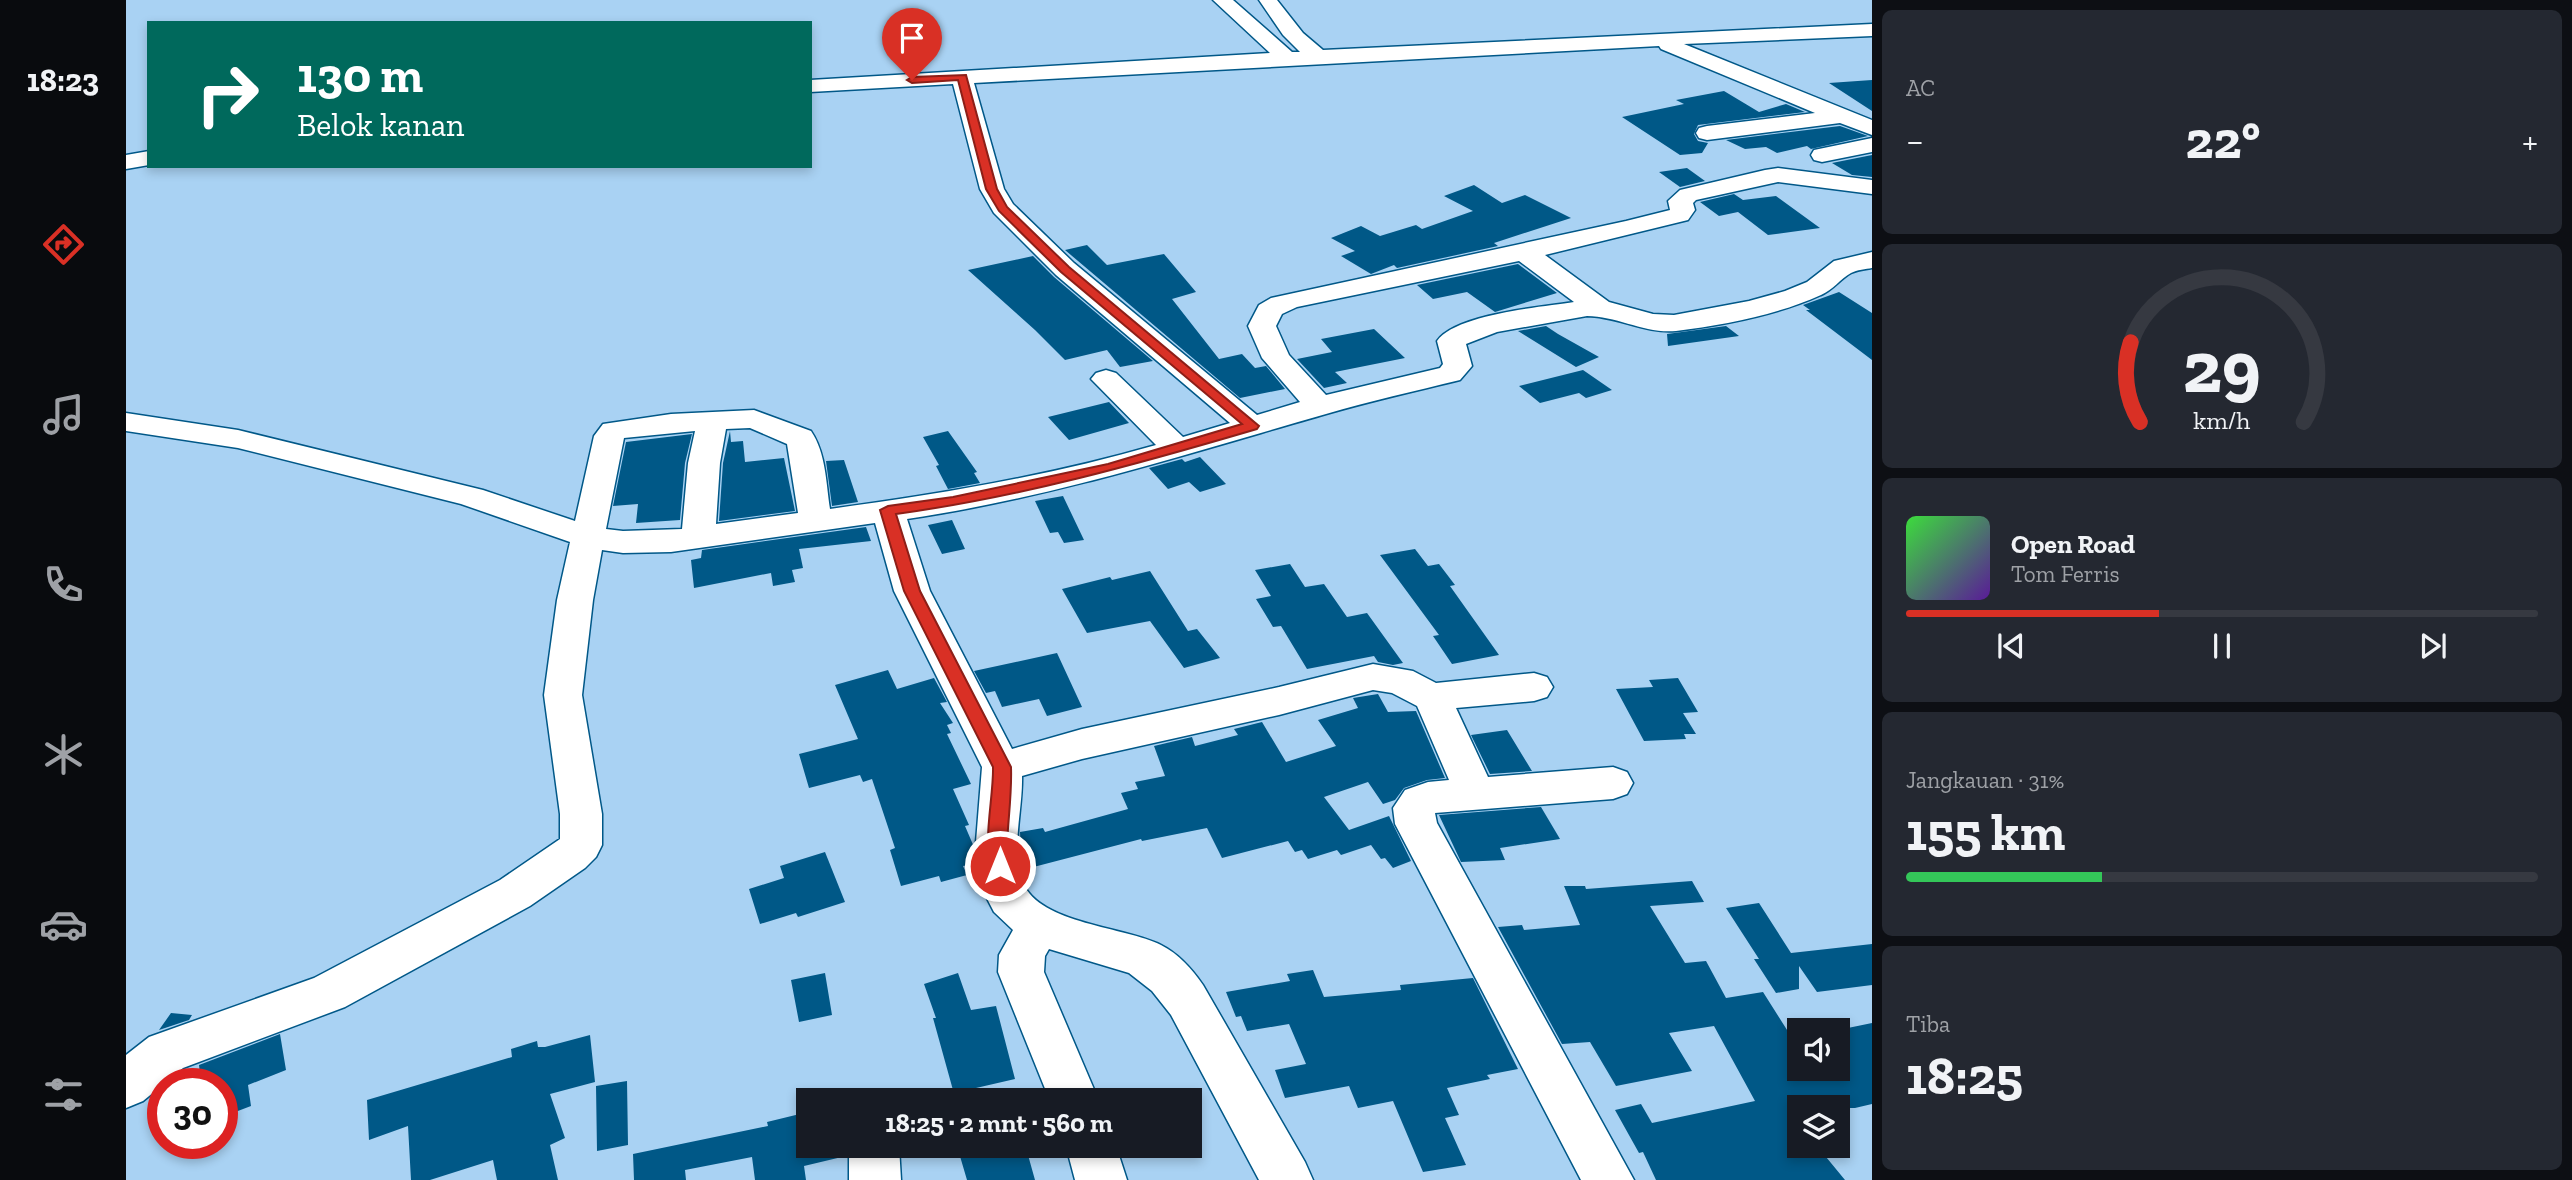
<!DOCTYPE html>
<html lang="id">
<head>
<meta charset="utf-8">
<style>
	body { margin:0; font-family:"Zilla Slab",serif; background:#242831; color:#f1f3f6; height:100vh; display:flex; flex-direction:column; font-size:26px; white-space:nowrap }
	* { box-sizing:border-box; margin:0 }
	p { font-size:23px; color:#9ea1a6 }
	.icon { flex:none; width:38px; height:38px; fill:none; stroke:currentColor; stroke-width:2; stroke-linecap:round; stroke-linejoin:round }
	.map { position:relative; flex:1; overflow:hidden }
	.details { display:flex; flex-direction:column; gap:10px; padding:10px; background:#0d0f14; width:700px }
	.details>* { flex:none }
	.top-card { position:absolute; left:21px; top:21px; width:665px; height:147px; border-radius:0px; box-shadow:0 4px 10px #0003; background:#00695c; color:#fff; overflow:hidden }
	.buttons { position:absolute; left:1661px; top:1018px; display:grid; gap:14px }
	.buttons a { display:grid; place-items:center; width:63px; height:63px; border-radius:0px; background:#171b24; box-shadow:0 4px 10px #0003; font-size:35px }
	.speed { position:absolute; left:21px; top:1068px; display:flex; gap:14px; font-size:35px; font-weight:700; text-align:center }
	.speed>* { display:grid; place-content:center; width:91px; height:91px; border-radius:50%; background:#171b24; box-shadow:0 4px 10px #0003; line-height:1 }
	.speed .limit { border:10px solid #d22; background:#fff; color:#111 }
	.pin { position:absolute; display:grid; place-items:center; width:60px; height:60px; color:#fff; margin:-72px -30px; border-radius:50% 50% 50% 0; rotate:-45deg; box-shadow:0 0 7px #0007 }
	.pin .icon { rotate:45deg }
	.me { position:absolute; width:77px; margin:-38px; rotate:0deg; stroke-linejoin:round; filter:drop-shadow(0 0 5px #0008) }
	.turn { display:flex; align-items:center; gap:24px; height:147px; padding:0 35px; font-size:32px }
	.turn .icon { width:91px; height:91px; stroke-width:2.5 }
	.turn b { display:block; font-size:49px; line-height:60px }
	.big { font-size:52px; font-weight:700; line-height:1.1 }
	.details .card { flex:1; display:flex; flex-direction:column; justify-content:center; gap:10px; min-width:0; padding:0 24px; border-radius:10px; background:#242831 }
	.details .dial { align-items:center; gap:0 }
	.dial svg { height:182px; overflow:visible; fill:none; stroke:#363941; stroke-width:7; stroke-linecap:round; text-anchor:middle }
	.dial text { fill:#f1f3f6; stroke:none }
	.song { display:flex; align-items:center; gap:21px }
	.cover { width:84px; height:84px; border-radius:10px; background:linear-gradient(135deg,hsl(120 70% 55%),hsl(270 70% 35%)) }
	.played { height:7px; border-radius:4px; background:linear-gradient(90deg,#d93025 40%,#363941 40%) }
	.keys { display:flex; justify-content:space-around; direction:ltr }
	.heat { display:flex; justify-content:space-between; align-items:center; font-size:38px; direction:ltr }
	.charge { height:10px; border-radius:5px; background:linear-gradient(90deg,#34c759 31%,#363941 0) }
	.trip { position:absolute; left:670px; top:1088px; width:406px; height:70px; border-radius:0px; background:#171b24; box-shadow:0 4px 10px #0003; font-weight:700; line-height:70px; text-align:center }
	main { display:flex; flex:1; min-height:0 }
	.tab-bar { display:flex; flex-direction:column; width:126px; justify-content:space-around; align-items:center; background:#090b0e; color:#9ea1a6 }
	.tab-bar .icon { width:49px; height:49px }
	.tab-bar .on { color:#d93025 }
	.tab-bar b { font-size:32px; color:#f1f3f6 }
	.map>svg:first-child { display:block }
	.building { fill:#005887 }
	.lines { fill:none; stroke-linecap:round; stroke-linejoin:round }
	.minor-casing { stroke:#015888; stroke-width:3 }
	.minor { fill:#fff; fill-rule:evenodd }
	.route { fill:#d93025; stroke:#8d1f18; stroke-width:2 }
</style>
</head>
<body>
<main>
<nav class="tab-bar">
<b>18:23</b>
<svg class="icon on" aria-label="directions" viewBox="0 0 24 24"><path d="M12 3l9 9-9 9-9-9zM9 14v-3h6M13 9l2 2-2 2"/></svg>
<svg class="icon" aria-label="music" viewBox="0 0 24 24"><path d="M9 18V5l10-2v13"/><circle cx="6" cy="18" r="3"/><circle cx="16" cy="16" r="3"/></svg>
<svg class="icon" aria-label="phone" viewBox="0 0 24 24"><path d="M5 4h4l2 5-3 2q2 4 5 5l2-3 5 2v4C11 20 4 13 5 4z"/></svg>
<svg class="icon" aria-label="climate" viewBox="0 0 24 24"><path d="M12 3v18M4 7l16 10M4 17L20 7"/></svg>
<svg class="icon" aria-label="car" viewBox="0 0 24 24"><path d="M5 17H2v-5l4-1 3-4h7l3 4 3 1v5h-3M9 17h6M6 11h13"/><circle cx="7" cy="17" r="2"/><circle cx="17" cy="17" r="2"/></svg>
<svg class="icon" aria-label="filters" viewBox="0 0 24 24"><path d="M4 7h16M4 17h16"/><circle cx="9" cy="7" r="2"/><circle cx="15" cy="17" r="2"/></svg>
</nav>
<div class="map">
<svg width="1746" height="1180" viewBox="0 0 1746 1180">
	<rect width="100%" height="100%" fill="#a9d2f3"/>
	<path class="building" d="M1746,80V111L1703,83Z
		M1598,91L1633,112L1660,104L1679,112L1572,125L1568,134L1572,141L1582,143L1576,153L1554,155L1496,117L1558,104L1550,100Z
		M1714,126L1742,136L1685,149L1681,146L1651,153L1640,147L1619,149L1600,140Z
		M1746,155V177L1726,175L1706,163Z
		M1561,168L1579,181L1554,187L1533,172Z
		M1348,185L1376,203L1399,195L1445,218L1368,243L1372,246L1271,268L1268,265L1245,274L1215,256L1229,251L1205,238L1235,226L1254,236L1290,225L1296,229L1347,211L1318,196Z
		M1608,194L1617,200L1650,196L1694,228L1642,235L1612,212L1593,216L1574,202Z
		M961,245L981,265L1038,254L1070,292L1046,299L1093,359L1116,354L1129,368L1140,366L1159,389L1114,398L939,250Z
		M907,256L928,277L1027,361L994,367L981,350L939,360L909,330L842,270Z
		M1392,264L1431,293L1369,312L1341,292L1307,299L1291,285Z
		M1713,292L1746,313V360L1680,310H1684L1677,305Z
		M1420,326L1432,334L1473,357L1450,367L1392,331Z
		M1600,326L1613,336L1542,346L1541,334Z
		M1248,329L1279,358L1209,372L1221,383L1198,388L1171,359L1206,352L1195,339Z
		M1457,370L1486,390L1460,398L1453,393L1414,403L1393,386Z
		M983,402L1003,423L943,440L922,417Z
		M604,431L605,442L617,441L619,462L658,458L669,511L593,521L597,463Z
		M822,431L851,472L848,473L854,483L822,489L810,466L813,465L797,437Z
		M566,434L559,463L554,520L510,523L512,504L487,506L500,442Z
		M1074,457L1100,484L1074,492L1063,482L1042,489L1023,468L1056,459L1059,462Z
		M718,460L732,502L706,506L700,461Z
		M937,496L958,540L938,543L932,532L924,533L909,501Z
		M826,520L839,549L816,554L802,525Z
		M740,527L745,541L673,549L677,568L666,570L669,582L647,586L645,573L568,588L565,560L575,558L576,550Z
		M1289,549L1302,566L1313,564L1329,585L1324,586L1373,655L1326,664L1307,636L1313,635L1254,555Z
		M1164,564L1179,587L1198,584L1221,617L1241,613L1277,663L1267,665L1252,662L1248,656L1181,669L1155,626L1147,627L1130,599L1145,596L1129,570Z
		M1024,571L1062,631L1071,629L1094,658L1058,668L1024,621L961,633L936,589L984,577L986,580Z
		M931,653L956,707L921,716L913,699L876,707L869,691L860,693L848,671Z
		M762,670L771,689L808,678L821,702L814,703L827,723L821,725L825,733L821,734L845,784L827,789L843,825L839,826L848,847V864L837,866L841,875L815,882L813,876L775,886L764,850L769,848L746,779L737,782L734,775L683,788L673,754L732,739L709,685Z
		M1552,678L1572,712L1557,713L1570,734H1558L1560,739L1518,741L1490,689L1527,687L1523,680Z
		M1252,694L1262,712L1290,711L1319,778L1301,780L1278,788L1269,800L1257,804L1242,782L1198,797L1223,830L1263,816L1285,861L1267,868L1259,858L1255,859L1245,845L1215,855L1211,850L1182,859L1176,850L1169,852L1162,841L1096,858L1081,828L1016,841L1015,839L896,870L894,832L917,828L919,832L1002,809L995,793L1012,789L1009,782L1039,776L1028,746L1066,737L1069,746L1112,735L1108,729L1136,722L1160,762L1210,746L1192,720L1232,708L1227,698Z
		M1381,730L1406,771L1364,774L1345,735Z
		M1415,807L1434,839L1374,848L1379,860L1335,862L1313,815Z
		M699,852L719,902L672,917L670,913L634,924L623,889L658,878L654,866Z
		M1566,881L1578,902L1524,906L1559,963L1580,961L1600,998L1637,992L1668,1041L1673,1040V1080L1712,1073V1032L1718,1031L1717,1029L1746,1023V1104L1729,1108H1673V1146H1691L1719,1180H1530L1517,1152L1513,1153L1489,1110L1515,1104L1526,1123L1629,1101L1588,1026L1543,1033L1566,1071L1490,1086L1464,1042L1436,1044L1372,927L1396,925L1398,930L1454,925L1438,886H1459L1460,889Z
		M1633,903L1665,953L1746,944V985L1691,992L1673,966V989L1650,993L1628,959H1633L1600,908Z
		M1187,970L1198,997L1275,990L1274,985L1347,978L1392,1069L1361,1075L1364,1079L1321,1088L1333,1115L1319,1118L1340,1165L1297,1172L1267,1101L1232,1108L1223,1086L1159,1098L1149,1070L1180,1064L1163,1024L1121,1031L1115,1016L1110,1017L1100,992L1164,981L1161,974Z
		M699,973L706,1015L673,1022L665,980Z
		M832,973L845,1010L870,1006L889,1079L850,1088L854,1101H830L807,1018H810L798,984Z
		M45,1013L66,1015L63,1020L33,1030Z
		M154,1034L160,1070L122,1085L125,1106L96,1117V1083H75L73,1065Z
		M464,1035L469,1082L424,1094L439,1138L424,1145L432,1180H371L367,1160L304,1180H285L282,1126L243,1140L241,1100L386,1057L385,1049L411,1041L412,1047H419Z
		M501,1081L502,1145L471,1151L470,1086Z
		M682,1112V1146H720V1156L678,1166L680,1180H629L626,1157L559,1170L560,1180H508L507,1154L642,1126L641,1122Z
		M831,1146H888L891,1158L902,1155L909,1180H841Z"/>
	<g class="lines">
		<g class="minor-casing">
			<path id="minor" d="M1087,0H1107L1166,52H1174L1157,35L1133,0H1151L1177,33L1197,50L1746,24V36L1558,44L1746,120V135L1714,123L1581,140L1573,138L1570,133L1573,128L1581,126L1689,113L1535,49L1533,46L848,83L878,189L887,204L948,263L1131,415L1174,402L1136,358L1122,326L1133,305L1145,298L1500,221L1544,210L1542,201L1554,190L1639,170L1652,168L1746,180V194L1652,182L1570,200L1567,203L1569,210L1562,220L1419,255L1483,302L1527,314L1548,315L1623,301L1659,291L1681,282L1708,261L1746,252V268C1740,269 1731,270 1725,273C1714,279 1707,290 1695,295C1651,315 1598,325 1550,331C1519,334 1491,316 1461,316L1371,332L1340,344L1346,366L1334,380C1289,391 1244,401 1200,414C1061,454 924,498 781,519L804,591L886,749L956,729L1153,687L1247,664L1287,671L1310,683L1408,673L1421,677L1427,687L1421,697L1408,701L1330,708L1362,777L1487,767L1501,772L1507,783L1501,794L1487,799L1309,813L1311,823L1508,1180H1455L1269,824L1267,808L1279,790L1302,782L1323,780L1291,706L1266,693L1247,690L1153,715L956,759L896,776C897,810 884,850 897,883C914,924 1000,927 1035,945C1053,954 1066,969 1077,985L1179,1162L1187,1180H1133L1045,1015L1026,991L1003,973L923,949L919,956L918,972L973,1101H924L872,972L873,955L887,930L868,912L854,885L851,871L850,842L856,767L768,591L749,523L545,552L497,553L476,550L467,600L456,695L476,814V845L470,857L459,868L404,906L219,1007L57,1068L17,1101L0,1108V1055L23,1037L188,978L374,880L434,839V814L418,695L431,600L444,542L335,504L112,448L0,431V413L112,430L357,490L449,521L468,436L477,424L545,414L628,410L685,431C700,453 700,483 704,509C814,494 923,476 1030,445L965,379L970,373L980,370L990,373L1057,437L1104,423L930,275L868,213L854,189L827,84L684,92V80L1144,53ZM1393,261L1448,302C1416,307 1330,314 1311,341L1317,364L1314,368L1200,395L1163,355L1150,326L1156,314L1171,307ZM624,428L661,444L672,513L590,524L594,463L600,429ZM569,431L562,463L556,529L497,531L480,529L498,438Z
				M1746,138V152L1696,162L1688,160L1685,155L1688,150Z
				M23,151V165L0,169V155Z
				M723,1146H773L775,1180H723Z
				M940,1146H990L1001,1180H949Z"/>
		</g>
		<use href="#minor" class="minor"/>
	</g>
	<path class="route" d="M840,75L871,189L881,207L943,267L1133,426L1131,429C1012,464 894,497 770,514L794,591L885,767C886,794 882,819 881,845C881,854 885,863 880,872L874,874L867,872C855,848 868,796 867,767L778,591L754,510L762,506L827,497L982,464L1116,424L935,272L873,211L860,189L832,80L786,83L781,80L786,77Z"/>
</svg>
<div class="buttons">
<a><svg class="icon" aria-label="sound" viewBox="0 0 24 24"><path d="M4 9h4l5-4v14l-5-4H4zM17 9q2 3 0 6"/></svg></a>
<a><svg class="icon" aria-label="layers" viewBox="0 0 24 24"><path d="M12 4l9 5-9 5-9-5zM3 14l9 5 9-5"/></svg></a>
</div>
<div class="speed"><div class="limit">30</div></div>
<div class="pin" style="left:786px;top:80px;background:#d93025"><svg class="icon" aria-label="arrive" viewBox="0 0 24 24"><path d="M6 21V4h12l-3 4 3 4H6"/></svg></div>
<svg class="me" style="left:874px;top:866px" viewBox="-20 -20 40 40"><circle r="17" fill="#d93025" stroke="#fff" stroke-width="3"/><path d="M0-11L8 9 0 5-8 9z" fill="#fff"/></svg>
<div class="trip">18:25 · 2 mnt · 560 m</div>
<div class="top-card">
<div class="turn"><svg class="icon" aria-label="right" viewBox="0 0 24 24"><path d="M7 20v-9h11M14 6l5 5-5 5"/></svg><div><b>130 m</b>Belok kanan</div></div>
</div>
</div>
<section class="details">
<div class="card"><p>AC</p>
<div class="heat"><a>−</a><b class="big">22°</b><a>+</a></div>
</div>
<div class="card dial"><svg viewBox="0 0 100 80">
<path d="M14 69A42 42 0 1 1 86 69"/>
<path d="M14 69A42 42 0 0 1 10 34" stroke="#d93025"/>
<text x="50" y="56" font-size="32" font-weight="700">29</text>
<text x="50" y="72" font-size="11">km/h</text>
</svg></div>
<div class="card">
<div class="song"><i class="cover"></i><div><b>Open Road</b><p>Tom Ferris</p></div></div>
<div class="played"></div>
<div class="keys"><svg class="icon" aria-label="previous" viewBox="0 0 24 24"><path d="M18 5L8 12l10 7zM5 5v14"/></svg><svg class="icon" aria-label="pause" viewBox="0 0 24 24"><path d="M8 5v14M16 5v14"/></svg><svg class="icon" aria-label="next" viewBox="0 0 24 24"><path d="M6 5l10 7-10 7zM19 5v14"/></svg></div>
</div>
<div class="card"><p>Jangkauan · 31%</p><b class="big">155 km</b><div class="charge"></div></div>
<div class="card"><p>Tiba</p><b class="big">18:25</b></div>
</section>
</main>
</body>
</html>
